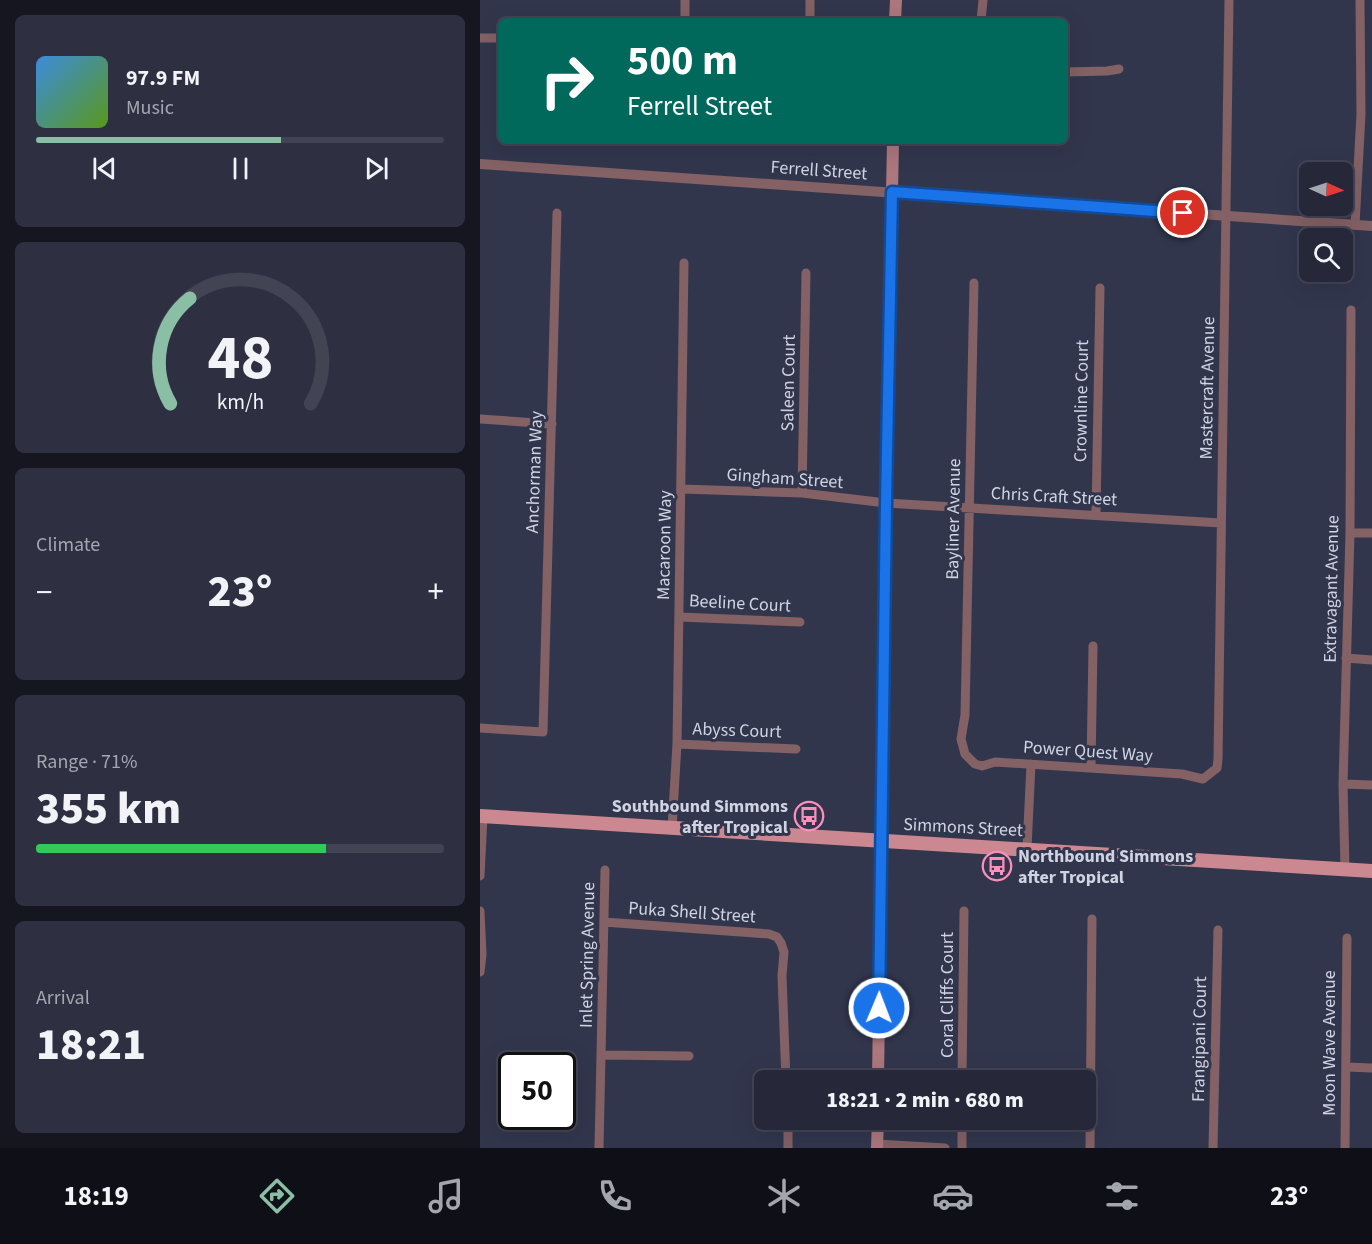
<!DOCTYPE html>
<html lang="en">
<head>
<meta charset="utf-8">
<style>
	body { margin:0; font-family:"Source Sans 3",sans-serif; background:#2e3042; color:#f1f3f6; height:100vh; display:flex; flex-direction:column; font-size:22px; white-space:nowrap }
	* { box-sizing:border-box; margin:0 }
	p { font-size:20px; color:#a4a6af }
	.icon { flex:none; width:33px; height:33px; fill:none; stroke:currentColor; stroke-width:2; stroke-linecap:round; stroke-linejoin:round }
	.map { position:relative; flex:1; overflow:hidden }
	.panel { display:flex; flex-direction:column; gap:15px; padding:15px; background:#151620; width:480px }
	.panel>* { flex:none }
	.top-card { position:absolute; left:18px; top:18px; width:570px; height:126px; border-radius:9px; box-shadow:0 6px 24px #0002,0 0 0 2px #424454; background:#00695c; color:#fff; overflow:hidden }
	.needle { width:39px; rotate:93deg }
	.tools { position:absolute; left:819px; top:162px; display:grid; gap:12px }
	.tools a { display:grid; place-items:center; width:54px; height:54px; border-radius:9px; background:#26283a; box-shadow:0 6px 24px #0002,0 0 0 2px #424454; font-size:30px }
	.speed { position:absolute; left:18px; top:1052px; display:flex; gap:12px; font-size:30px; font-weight:700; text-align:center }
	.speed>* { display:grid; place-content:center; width:78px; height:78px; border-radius:50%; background:#26283a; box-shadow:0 6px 24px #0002,0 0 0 2px #424454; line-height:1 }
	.speed .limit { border:3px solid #111; border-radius:9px; background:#fff; color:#111 }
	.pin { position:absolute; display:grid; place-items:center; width:51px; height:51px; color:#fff; margin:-26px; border:3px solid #fff; border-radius:50%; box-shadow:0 2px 6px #0007 }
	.me { position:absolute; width:66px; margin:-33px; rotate:1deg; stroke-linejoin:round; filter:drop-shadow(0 0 4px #0008) }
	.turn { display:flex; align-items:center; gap:21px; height:126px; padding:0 30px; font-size:27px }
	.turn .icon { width:78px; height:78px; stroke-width:2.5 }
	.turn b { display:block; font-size:42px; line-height:51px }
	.big { font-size:45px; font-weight:800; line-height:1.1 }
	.panel .tile { flex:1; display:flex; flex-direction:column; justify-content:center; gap:9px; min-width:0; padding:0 21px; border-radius:9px; background:#2e3042 }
	.panel .dial { align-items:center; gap:0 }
	.dial svg { height:156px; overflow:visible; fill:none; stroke:#424454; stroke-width:7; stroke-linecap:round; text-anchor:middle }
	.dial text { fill:#f1f3f6; stroke:none }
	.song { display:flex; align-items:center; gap:18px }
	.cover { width:72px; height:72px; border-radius:9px; background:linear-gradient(135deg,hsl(210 70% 55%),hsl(90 70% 35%)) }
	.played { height:6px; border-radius:3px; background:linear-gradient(90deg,#8abfa5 60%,#424454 60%) }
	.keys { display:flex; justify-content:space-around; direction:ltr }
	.heat { display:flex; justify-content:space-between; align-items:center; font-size:33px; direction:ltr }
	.charge { height:9px; border-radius:4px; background:linear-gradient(90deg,#34c759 71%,#424454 0) }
	.trip { position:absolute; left:274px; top:1070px; width:342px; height:60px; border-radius:9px; background:#26283a; box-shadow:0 6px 24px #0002,0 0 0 2px #424454; font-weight:800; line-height:60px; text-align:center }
	.tab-bar { display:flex; height:96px; justify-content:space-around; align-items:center; background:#0f1017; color:#a4a6af }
	.tab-bar .icon { width:42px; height:42px }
	.tab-bar .current { color:#8abfa5 }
	.tab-bar b { font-size:27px; color:#f1f3f6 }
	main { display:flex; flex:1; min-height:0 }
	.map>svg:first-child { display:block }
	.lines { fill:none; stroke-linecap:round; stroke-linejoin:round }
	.minor { stroke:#836165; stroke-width:9 }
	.tertiary { stroke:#836165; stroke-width:10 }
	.secondary { stroke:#ac777d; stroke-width:12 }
	.primary { stroke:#cc8890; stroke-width:14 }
	.route-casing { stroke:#114b97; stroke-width:15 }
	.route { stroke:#1a73e8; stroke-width:10 }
	.labels { text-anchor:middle; stroke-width:6; stroke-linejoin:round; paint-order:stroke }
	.street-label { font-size:18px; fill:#d0d3e2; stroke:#32364d }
	.poi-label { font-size:18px; font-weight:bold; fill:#d0d3e2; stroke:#32364d; text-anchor:end }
</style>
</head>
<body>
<main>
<section class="panel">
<div class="tile">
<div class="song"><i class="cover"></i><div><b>97.9 FM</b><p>Music</p></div></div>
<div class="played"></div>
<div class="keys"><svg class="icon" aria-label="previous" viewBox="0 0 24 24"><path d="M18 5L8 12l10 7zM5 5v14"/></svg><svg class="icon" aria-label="pause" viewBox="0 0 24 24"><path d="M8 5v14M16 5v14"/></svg><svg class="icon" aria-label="next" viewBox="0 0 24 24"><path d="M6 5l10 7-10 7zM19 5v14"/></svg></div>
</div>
<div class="tile dial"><svg viewBox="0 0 100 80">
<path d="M14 69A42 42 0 1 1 86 69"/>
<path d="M14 69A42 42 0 0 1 24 15" stroke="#8abfa5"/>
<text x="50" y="56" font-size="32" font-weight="700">48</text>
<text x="50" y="72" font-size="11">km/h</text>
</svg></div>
<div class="tile"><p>Climate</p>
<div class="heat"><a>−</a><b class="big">23°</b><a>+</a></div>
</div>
<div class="tile"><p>Range · 71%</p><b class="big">355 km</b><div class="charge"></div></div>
<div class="tile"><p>Arrival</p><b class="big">18:21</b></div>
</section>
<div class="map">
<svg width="892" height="1148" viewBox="0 0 892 1148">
	<rect width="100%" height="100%" fill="#32364d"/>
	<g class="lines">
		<path class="minor" d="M205,21V0
			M330,21V0
			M501,21L503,0
			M0,38H21
			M585,72L627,71L639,69
			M875,225L881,114L880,0
			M494,283L485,715L481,739L485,754L495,764L502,766L515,762L702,774L723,779L737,768L738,759L749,0
			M0,419L72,424
			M202,489L322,493L406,503L741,523
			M322,493L326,273
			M616,515L620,288
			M870,533H892
			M199,617L320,622
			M866,658L892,660
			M0,728L63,732L77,213
			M197,744L316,749
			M611,768L613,646
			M863,784L892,785
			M192,828L197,744L204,263
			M547,848L551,764
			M865,869L863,784L870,533L871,310
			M0,876L3,816
			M0,911L2,955L0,972
			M124,922L289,934L297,937L301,943L304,952L302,976L306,1080
			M121,1055L209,1056
			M866,1067L892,1068
			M482,1080L484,911
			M397,1144L465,1148
			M119,1148L125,870
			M308,1148V1119
			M482,1148V1119
			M610,1148L612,919
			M733,1148L738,930
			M865,1148L867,938"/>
		<path class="tertiary" d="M0,164L892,226"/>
		<path class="secondary" d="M415,21L416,0
			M398,1080L406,503L413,141
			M397,1148L398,1119"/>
		<path class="primary" d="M0,816L892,871"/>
	</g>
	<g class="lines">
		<g class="route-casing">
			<path id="route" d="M399,1008L406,503L412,192L703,213"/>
		</g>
		<use href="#route" class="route"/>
	</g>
	<defs>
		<g id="bus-ring" transform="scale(1.5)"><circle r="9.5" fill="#32364d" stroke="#fe8ebc" stroke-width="1.5"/><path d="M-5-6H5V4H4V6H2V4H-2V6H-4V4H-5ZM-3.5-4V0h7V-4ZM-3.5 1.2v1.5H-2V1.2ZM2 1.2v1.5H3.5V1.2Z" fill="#fe8ebc"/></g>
	</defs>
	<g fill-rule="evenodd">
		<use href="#bus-ring" x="329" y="816"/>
		<use href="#bus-ring" x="517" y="866"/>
	</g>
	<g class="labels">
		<g class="street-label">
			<text transform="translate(339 170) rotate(4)" y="6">Ferrell Street</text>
			<text transform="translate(308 383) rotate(-89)" y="6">Saleen Court</text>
			<text transform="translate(727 388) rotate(-89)" y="6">Mastercraft Avenue</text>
			<text transform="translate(601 401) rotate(-89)" y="6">Crownline Court</text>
			<text transform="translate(54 472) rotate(-88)" y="6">Anchorman Way</text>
			<text transform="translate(305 478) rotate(4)" y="6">Gingham Street</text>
			<text transform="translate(574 496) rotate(3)" y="6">Chris Craft Street</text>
			<text transform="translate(473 519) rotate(-89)" y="6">Bayliner Avenue</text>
			<text transform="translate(184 545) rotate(-89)" y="6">Macaroon Way</text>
			<text transform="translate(851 589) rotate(-89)" y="6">Extravagant Avenue</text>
			<text transform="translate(260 603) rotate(3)" y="6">Beeline Court</text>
			<text transform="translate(257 730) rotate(2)" y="6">Abyss Court</text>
			<text transform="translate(608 751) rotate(4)" y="6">Power Quest Way</text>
			<text transform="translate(483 827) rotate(3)" y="6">Simmons Street</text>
			<text transform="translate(212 912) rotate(4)" y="6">Puka Shell Street</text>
			<text transform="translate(107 955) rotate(-89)" y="6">Inlet Spring Avenue</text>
			<text transform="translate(467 995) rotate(-90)" y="6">Coral Cliffs Court</text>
			<text transform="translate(719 1039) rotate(-89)" y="6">Frangipani Court</text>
			<text transform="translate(849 1043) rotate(-90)" y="6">Moon Wave Avenue</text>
		</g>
		<g class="poi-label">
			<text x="308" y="812">Southbound Simmons<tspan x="308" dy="21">after Tropical</tspan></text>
			<text x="538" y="862" text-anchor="start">Northbound Simmons<tspan x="538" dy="21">after Tropical</tspan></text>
		</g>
	</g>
</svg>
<div class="tools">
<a><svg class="needle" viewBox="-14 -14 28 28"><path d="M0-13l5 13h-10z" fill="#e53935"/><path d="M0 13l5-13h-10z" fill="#a4a6af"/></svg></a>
<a><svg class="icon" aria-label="search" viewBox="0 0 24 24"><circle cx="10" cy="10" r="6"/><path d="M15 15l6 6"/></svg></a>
</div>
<div class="speed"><div class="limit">50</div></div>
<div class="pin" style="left:703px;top:213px;background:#d93025"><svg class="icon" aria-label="arrive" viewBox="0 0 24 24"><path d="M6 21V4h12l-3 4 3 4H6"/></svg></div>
<svg class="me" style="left:399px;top:1008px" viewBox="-20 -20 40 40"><circle r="17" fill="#1a73e8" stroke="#fff" stroke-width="3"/><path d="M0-11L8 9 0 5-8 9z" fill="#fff"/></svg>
<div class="trip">18:21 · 2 min · 680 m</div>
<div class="top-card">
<div class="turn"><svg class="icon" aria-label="right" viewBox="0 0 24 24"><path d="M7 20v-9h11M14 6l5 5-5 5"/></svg><div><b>500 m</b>Ferrell Street</div></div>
</div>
</div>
</main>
<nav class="tab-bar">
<b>18:19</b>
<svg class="icon current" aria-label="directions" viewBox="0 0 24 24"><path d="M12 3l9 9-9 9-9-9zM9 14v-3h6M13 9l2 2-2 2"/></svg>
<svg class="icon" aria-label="music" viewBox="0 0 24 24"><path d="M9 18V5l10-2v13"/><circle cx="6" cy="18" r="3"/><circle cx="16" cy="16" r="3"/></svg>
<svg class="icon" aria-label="phone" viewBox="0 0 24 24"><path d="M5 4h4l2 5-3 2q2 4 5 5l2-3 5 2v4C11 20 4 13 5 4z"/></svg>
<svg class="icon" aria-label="climate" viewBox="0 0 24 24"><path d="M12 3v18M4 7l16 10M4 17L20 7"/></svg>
<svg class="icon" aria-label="car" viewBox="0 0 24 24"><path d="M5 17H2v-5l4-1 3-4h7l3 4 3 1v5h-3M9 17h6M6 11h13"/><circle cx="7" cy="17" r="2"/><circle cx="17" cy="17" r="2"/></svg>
<svg class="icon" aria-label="filters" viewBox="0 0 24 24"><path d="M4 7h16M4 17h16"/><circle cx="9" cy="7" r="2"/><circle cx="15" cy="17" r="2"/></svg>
<b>23°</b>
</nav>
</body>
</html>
